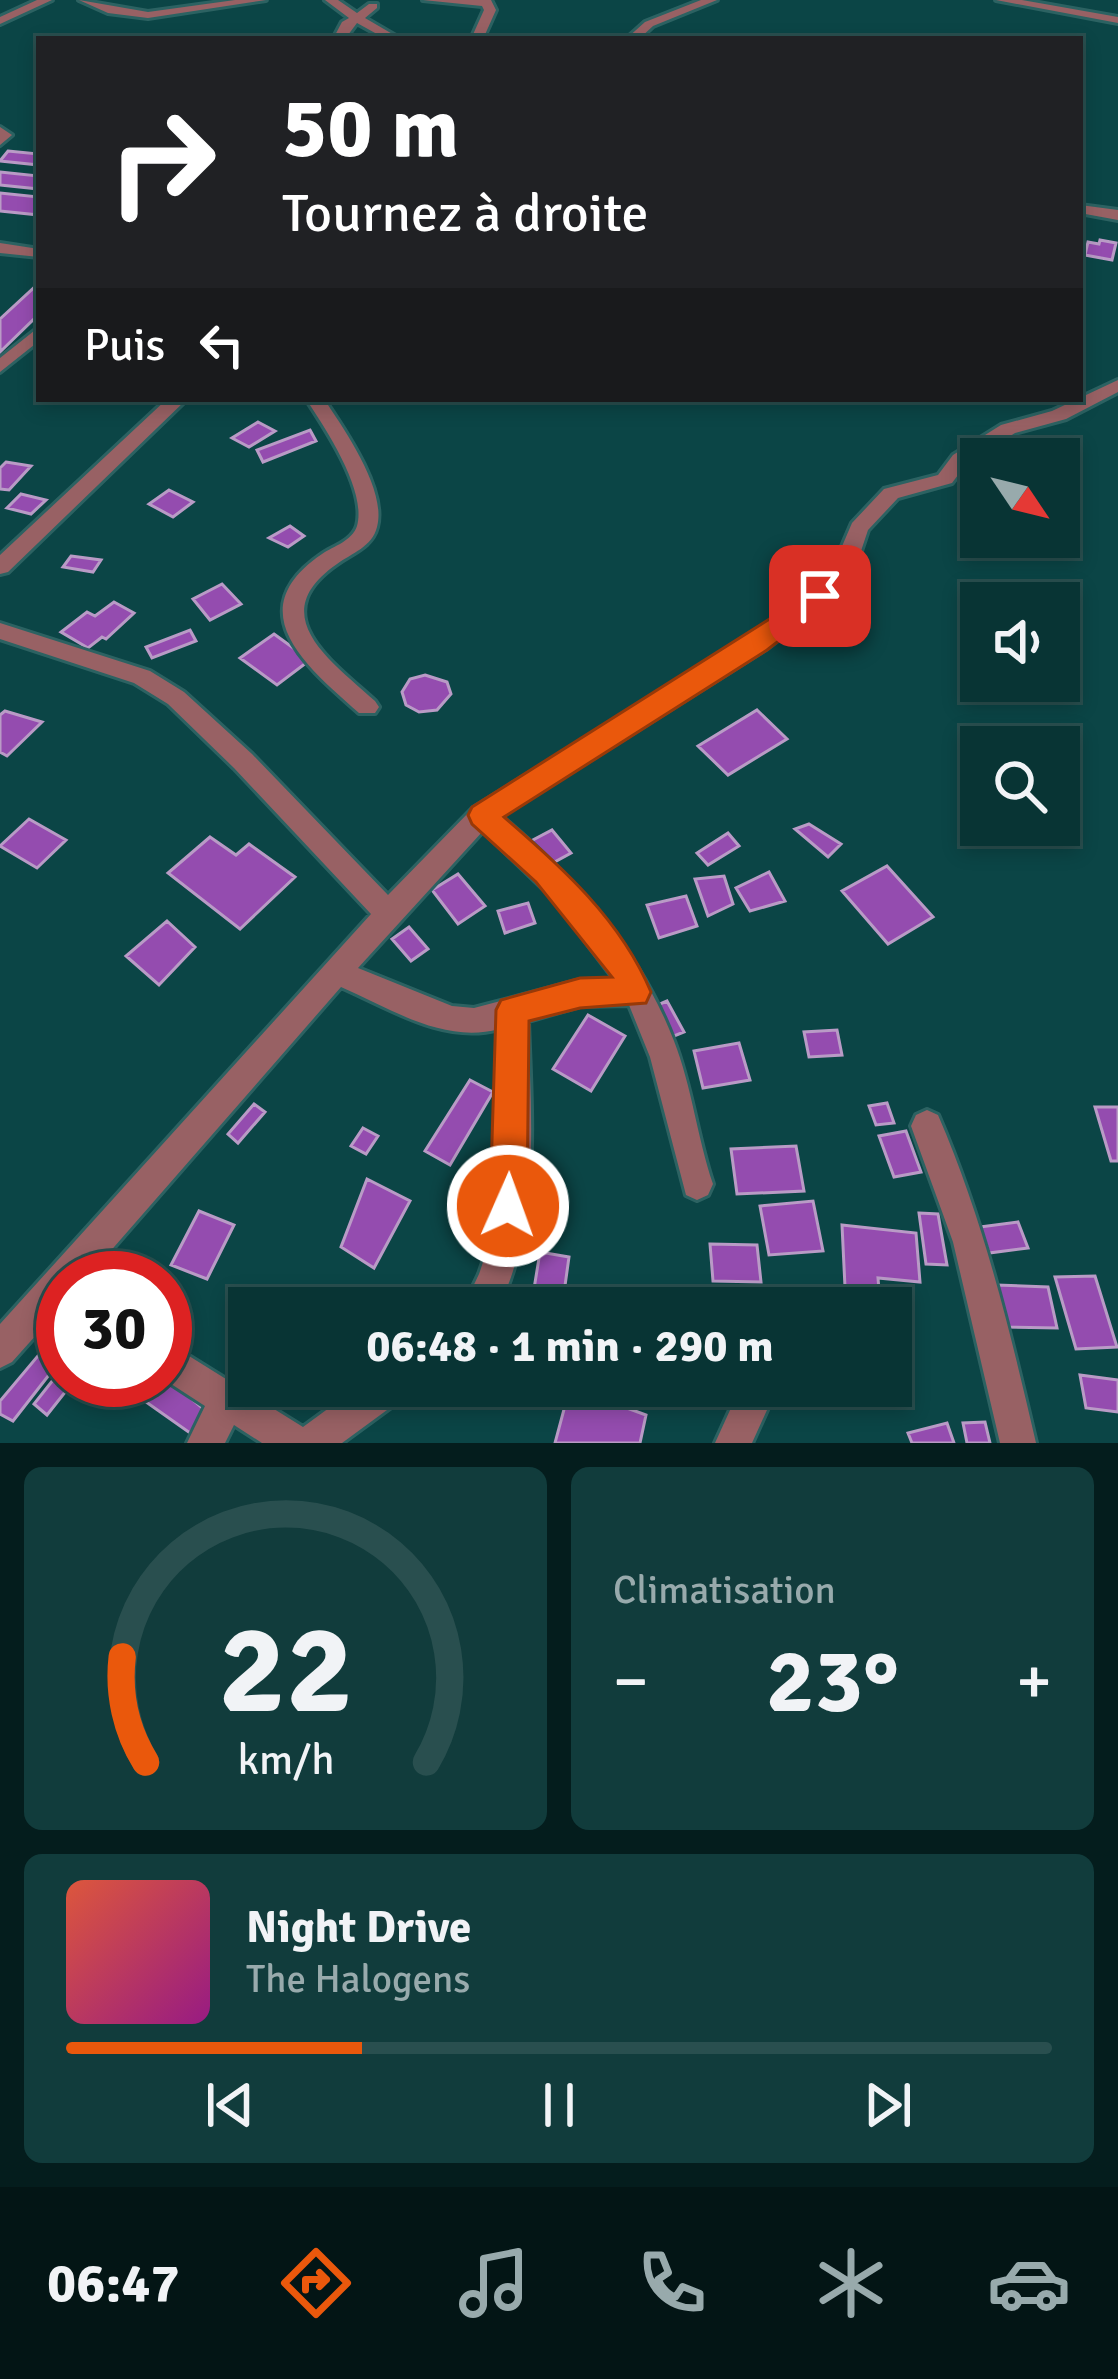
<!DOCTYPE html>
<html lang="fr">
<head>
<meta charset="utf-8">
<style>
	body { margin:0; font-family:Signika,sans-serif; background:#113c3c; color:#f1f3f6; height:100vh; display:flex; flex-direction:column; font-size:45px; white-space:nowrap }
	* { box-sizing:border-box; margin:0 }
	p { font-size:39px; color:#98aaac }
	.icon { flex:none; width:66px; height:66px; fill:none; stroke:currentColor; stroke-width:2; stroke-linecap:round; stroke-linejoin:round }
	.map { position:relative; height:1443px; overflow:hidden }
	.panel { display:flex; flex-direction:column; gap:24px; padding:24px; background:#041d1d; flex:1 }
	.panel>* { flex:none }
	.top-card { position:absolute; left:36px; top:36px; width:1047px; height:366px; border-radius:0px; box-shadow:0 6px 18px #0003,0 0 0 3px #294f4f; background:#202124; color:#fff; overflow:hidden }
	.needle { width:78px; rotate:125deg }
	.controls { position:absolute; left:960px; top:438px; display:grid; gap:24px }
	.controls a { display:grid; place-items:center; width:120px; height:120px; border-radius:0px; background:#083434; box-shadow:0 6px 18px #0003,0 0 0 3px #294f4f; font-size:60px }
	.speed { position:absolute; left:36px; top:1251px; display:flex; gap:24px; font-size:60px; font-weight:700; text-align:center }
	.speed>* { display:grid; place-content:center; width:156px; height:156px; border-radius:50%; background:#083434; box-shadow:0 6px 18px #0003,0 0 0 3px #294f4f; line-height:1 }
	.speed .limit { border:18px solid #d22; background:#fff; color:#111 }
	.pin { position:absolute; display:grid; place-items:center; width:102px; height:102px; color:#fff; margin:-51px; border-radius:24px; box-shadow:0 6px 18px #0006 }
	.me { position:absolute; width:132px; margin:-66px; rotate:2deg; stroke-linejoin:round; filter:drop-shadow(0 0 9px #0008) }
	.turn { display:flex; align-items:center; gap:42px; height:252px; padding:0 48px; font-size:54px }
	.turn .icon { width:156px; height:156px; stroke-width:2.5 }
	.turn b { display:block; font-size:84px; line-height:102px }
	.then { display:flex; align-items:center; height:114px; padding:0 48px; background:#0003; gap:24px; font-size:45px }
	.big { font-size:90px; font-weight:700; line-height:1.1 }
	.panel .card { flex:1; display:flex; flex-direction:column; justify-content:center; gap:18px; min-width:0; padding:0 42px; border-radius:18px; background:#113c3c }
	.panel .dial { align-items:center; gap:0 }
	.dial svg { height:312px; overflow:visible; fill:none; stroke:#294f4f; stroke-width:7; stroke-linecap:round; text-anchor:middle }
	.dial text { fill:#f1f3f6; stroke:none }
	.song { display:flex; align-items:center; gap:36px }
	.cover { width:144px; height:144px; border-radius:18px; background:linear-gradient(135deg,hsl(10 70% 55%),hsl(310 70% 35%)) }
	.played { height:12px; border-radius:6px; background:linear-gradient(90deg,#ea580c 30%,#294f4f 30%) }
	.keys { display:flex; justify-content:space-around; direction:ltr }
	.heat { display:flex; justify-content:space-between; align-items:center; font-size:66px; direction:ltr }
	.panel .tiles { flex:1; display:grid; gap:24px; grid-template-columns:1fr 1fr }
	.card:last-child { grid-column:span 2 }
	.trip { position:absolute; left:228px; top:1287px; width:684px; height:120px; border-radius:0px; background:#083434; box-shadow:0 6px 18px #0003,0 0 0 3px #294f4f; font-weight:700; line-height:120px; text-align:center }
	.dock { display:flex; height:192px; justify-content:space-around; align-items:center; background:#031515; color:#98aaac }
	.dock .icon { width:84px; height:84px }
	.dock .selected { color:#ea580c }
	.dock b { font-size:54px; color:#f1f3f6 }
	.map>svg:first-child { display:block }
	.building { fill:#944caf; stroke:#b99bc6; stroke-width:3 }
	.lines { fill:none; stroke-linecap:round; stroke-linejoin:round }
	.minor-casing { stroke:#2c6262; stroke-width:6 }
	.minor { fill:#986164; fill-rule:evenodd }
	.route { fill:#ea580c; stroke:#983908; stroke-width:3 }
</style>
</head>
<body>
<div class="map">
<svg width="1118" height="1443" viewBox="0 0 1118 1443">
	<rect width="100%" height="100%" fill="#0b4546"/>
	<path class="building" d="M8,151L39,154V165L0,161Z
		M0,172L39,176V189L0,185Z
		M0,193L39,197V215L0,211Z
		M1100,240L1116,243L1112,260L1085,255L1088,242L1099,244Z
		M39,283V314L0,352V319Z
		M258,422L275,431L249,447L232,438Z
		M310,430L316,441L263,462L257,450Z
		M6,462L31,466L9,490L0,489V468Z
		M169,490L193,502L173,517L149,504Z
		M21,494L46,500L31,514L7,508Z
		M290,526L304,536L288,547L269,538Z
		M71,556L101,560L93,572L63,567Z
		M222,584L241,604L210,620L193,599Z
		M114,602L134,613L106,639L102,637L88,648L61,632L87,612L95,616Z
		M190,630L196,641L152,658L146,647Z
		M274,634L310,660L277,685L240,658Z
		M425,675L447,682L451,694L437,710L419,712L406,705L402,692L410,679Z
		M757,710L787,739L728,775L698,746Z
		M5,711L42,722L7,756L0,752V715Z
		M29,819L66,840L37,868L0,846Z
		M809,824L841,844L828,857L795,829Z
		M552,830L571,853L549,865L531,841Z
		M728,833L739,846L708,865L697,853Z
		M210,837L236,855L249,844L295,877L240,929L168,873Z
		M887,866L933,917L888,944L842,891Z
		M769,872L785,901L750,911L736,888Z
		M458,874L485,906L458,924L432,890Z
		M724,876L733,904L708,916L695,879Z
		M686,896L697,926L659,938L647,905Z
		M528,903L535,923L505,933L498,911Z
		M167,921L195,947L159,985L126,956Z
		M409,927L428,949L411,961L392,939Z
		M667,1001L684,1032L664,1040L648,1009Z
		M588,1015L625,1036L591,1091L553,1069Z
		M837,1030L842,1055L809,1057L804,1032Z
		M739,1043L750,1080L703,1088L694,1051Z
		M470,1080L493,1092L450,1165L425,1151Z
		M887,1103L894,1123L876,1125L869,1106Z
		M254,1104L265,1112L238,1143L228,1134Z
		M1095,1107H1118V1161H1111Z
		M363,1128L378,1136L366,1154L351,1146Z
		M906,1131L921,1172L894,1177L879,1136Z
		M796,1146L804,1191L737,1194L731,1149Z
		M367,1179L410,1201L374,1268L341,1247Z
		M813,1201L823,1251L769,1255L760,1206Z
		M199,1211L234,1225L207,1279L171,1265Z
		M919,1213L938,1214L947,1265L926,1264Z
		M1018,1222L1028,1248L989,1253L980,1227Z
		M842,1225L916,1233L920,1282L878,1278L879,1290L845,1287Z
		M710,1244L757,1245L761,1282L713,1281Z
		M540,1252L569,1257L563,1300L533,1295Z
		M1095,1276L1117,1347L1076,1349L1055,1277Z
		M996,1285L1048,1287L1057,1328L1004,1327Z
		M63,1326V1357L13,1421L0,1414V1401Z
		M57,1375L70,1386L47,1415L34,1404Z
		M1080,1375L1118,1380V1412L1086,1408Z
		M165,1376L206,1411L190,1433L122,1385Z
		M570,1387L646,1415L640,1443H555Z
		M985,1422L990,1443H967L963,1423Z
		M947,1423L954,1443H912L908,1433Z"/>
	<g class="lines">
		<g class="minor-casing">
			<path id="minor" d="M37,0H52L0,24V17Z
				M79,0L148,12L235,0H266L148,18L108,13Z
				M325,0H338L357,13L369,4H377V8L365,18L401,39H386L357,23L345,39H333L342,22L349,18Z
				M423,0H491L496,10L483,39H471L484,10L482,6Z
				M701,0H717L653,26L639,39H626L645,22Z
				M996,0H1022L1118,17V23Z
				M0,127L12,135L0,145Z
				M1080,205L1118,210V220L1080,213Z
				M0,243L39,249V257L0,253Z
				M39,327V341L0,372V358Z
				M1118,380V392L1066,419L1015,433L967,463L952,483L898,498L868,530L858,560L829,601L766,649L501,816C575,878 639,950 674,1041C692,1087 697,1137 713,1184L708,1195L697,1200L686,1195L650,1057L629,1005L580,1006L528,1021C531,1114 541,1222 498,1308H463C468,1296 474,1285 479,1274C507,1199 500,1107 499,1029C444,1044 391,1009 341,987L87,1278H63V1305L12,1362L0,1368V1324L371,914L234,768L168,704L134,683L0,639V623L150,671L184,692L252,754L388,895L473,808L750,637L813,591L837,558L852,523L884,489L938,475L953,455L1001,425L1052,411ZM483,831L552,897L614,979L580,980L474,1008L452,1006L358,968Z
				M167,399H187L8,572L0,574V555Z
				M306,399H324C344,429 387,490 377,527C372,547 352,553 337,564C263,615 331,661 375,701L379,707L375,713H359C307,667 238,611 322,554C334,546 352,541 357,526C367,490 325,428 306,399Z
				M927,1110L938,1115C984,1221 1010,1331 1036,1443H1000L953,1242L911,1126L916,1115Z
				M165,1341L303,1427L359,1386H407L402,1399L342,1443H262L234,1425L225,1443H187L205,1406L165,1380Z
				M749,1392L762,1397L767,1410L752,1443H715L736,1397Z"/>
		</g>
		<use href="#minor" class="minor"/>
	</g>
	<path class="route" d="M820,587L829,590L833,596L829,602L767,650L504,817C562,867 621,920 651,992L646,1003L580,1008L529,1021L527,1206L521,1219L508,1224L495,1219L490,1206L496,1010L501,1000L580,978L612,977L536,882L472,824L468,815L472,807Z"/>
</svg>
<div class="controls">
<a><svg class="needle" viewBox="-14 -14 28 28"><path d="M0-13l5 13h-10z" fill="#e53935"/><path d="M0 13l5-13h-10z" fill="#98aaac"/></svg></a>
<a><svg class="icon" aria-label="sound" viewBox="0 0 24 24"><path d="M4 9h4l5-4v14l-5-4H4zM17 9q2 3 0 6"/></svg></a>
<a><svg class="icon" aria-label="search" viewBox="0 0 24 24"><circle cx="10" cy="10" r="6"/><path d="M15 15l6 6"/></svg></a>
</div>
<div class="speed"><div class="limit">30</div></div>
<div class="pin" style="left:820px;top:596px;background:#d93025"><svg class="icon" aria-label="arrive" viewBox="0 0 24 24"><path d="M6 21V4h12l-3 4 3 4H6"/></svg></div>
<svg class="me" style="left:508px;top:1206px" viewBox="-20 -20 40 40"><circle r="17" fill="#ea580c" stroke="#fff" stroke-width="3"/><path d="M0-11L8 9 0 5-8 9z" fill="#fff"/></svg>
<div class="trip">06:48 · 1 min · 290 m</div>
<div class="top-card">
<div class="turn"><svg class="icon" aria-label="right" viewBox="0 0 24 24"><path d="M7 20v-9h11M14 6l5 5-5 5"/></svg><div><b>50 m</b>Tournez à droite</div></div>
<div class="then">Puis<svg class="icon" aria-label="left" viewBox="0 0 24 24"><path d="M17 20v-9H6M10 6l-5 5 5 5"/></svg></div>
</div>
</div>
<section class="panel">
<div class="tiles">
<div class="card dial"><svg viewBox="0 0 100 80">
<path d="M14 69A42 42 0 1 1 86 69"/>
<path d="M14 69A42 42 0 0 1 8 42" stroke="#ea580c"/>
<text x="50" y="56" font-size="32" font-weight="700">22</text>
<text x="50" y="72" font-size="11">km/h</text>
</svg></div>
<div class="card"><p>Climatisation</p>
<div class="heat"><a>−</a><b class="big">23°</b><a>+</a></div>
</div>
<div class="card">
<div class="song"><i class="cover"></i><div><b>Night Drive</b><p>The Halogens</p></div></div>
<div class="played"></div>
<div class="keys"><svg class="icon" aria-label="previous" viewBox="0 0 24 24"><path d="M18 5L8 12l10 7zM5 5v14"/></svg><svg class="icon" aria-label="pause" viewBox="0 0 24 24"><path d="M8 5v14M16 5v14"/></svg><svg class="icon" aria-label="next" viewBox="0 0 24 24"><path d="M6 5l10 7-10 7zM19 5v14"/></svg></div>
</div>
</div>
</section>
<nav class="dock">
<b>06:47</b>
<svg class="icon selected" aria-label="directions" viewBox="0 0 24 24"><path d="M12 3l9 9-9 9-9-9zM9 14v-3h6M13 9l2 2-2 2"/></svg>
<svg class="icon" aria-label="music" viewBox="0 0 24 24"><path d="M9 18V5l10-2v13"/><circle cx="6" cy="18" r="3"/><circle cx="16" cy="16" r="3"/></svg>
<svg class="icon" aria-label="phone" viewBox="0 0 24 24"><path d="M5 4h4l2 5-3 2q2 4 5 5l2-3 5 2v4C11 20 4 13 5 4z"/></svg>
<svg class="icon" aria-label="climate" viewBox="0 0 24 24"><path d="M12 3v18M4 7l16 10M4 17L20 7"/></svg>
<svg class="icon" aria-label="car" viewBox="0 0 24 24"><path d="M5 17H2v-5l4-1 3-4h7l3 4 3 1v5h-3M9 17h6M6 11h13"/><circle cx="7" cy="17" r="2"/><circle cx="17" cy="17" r="2"/></svg>
</nav>
</body>
</html>
